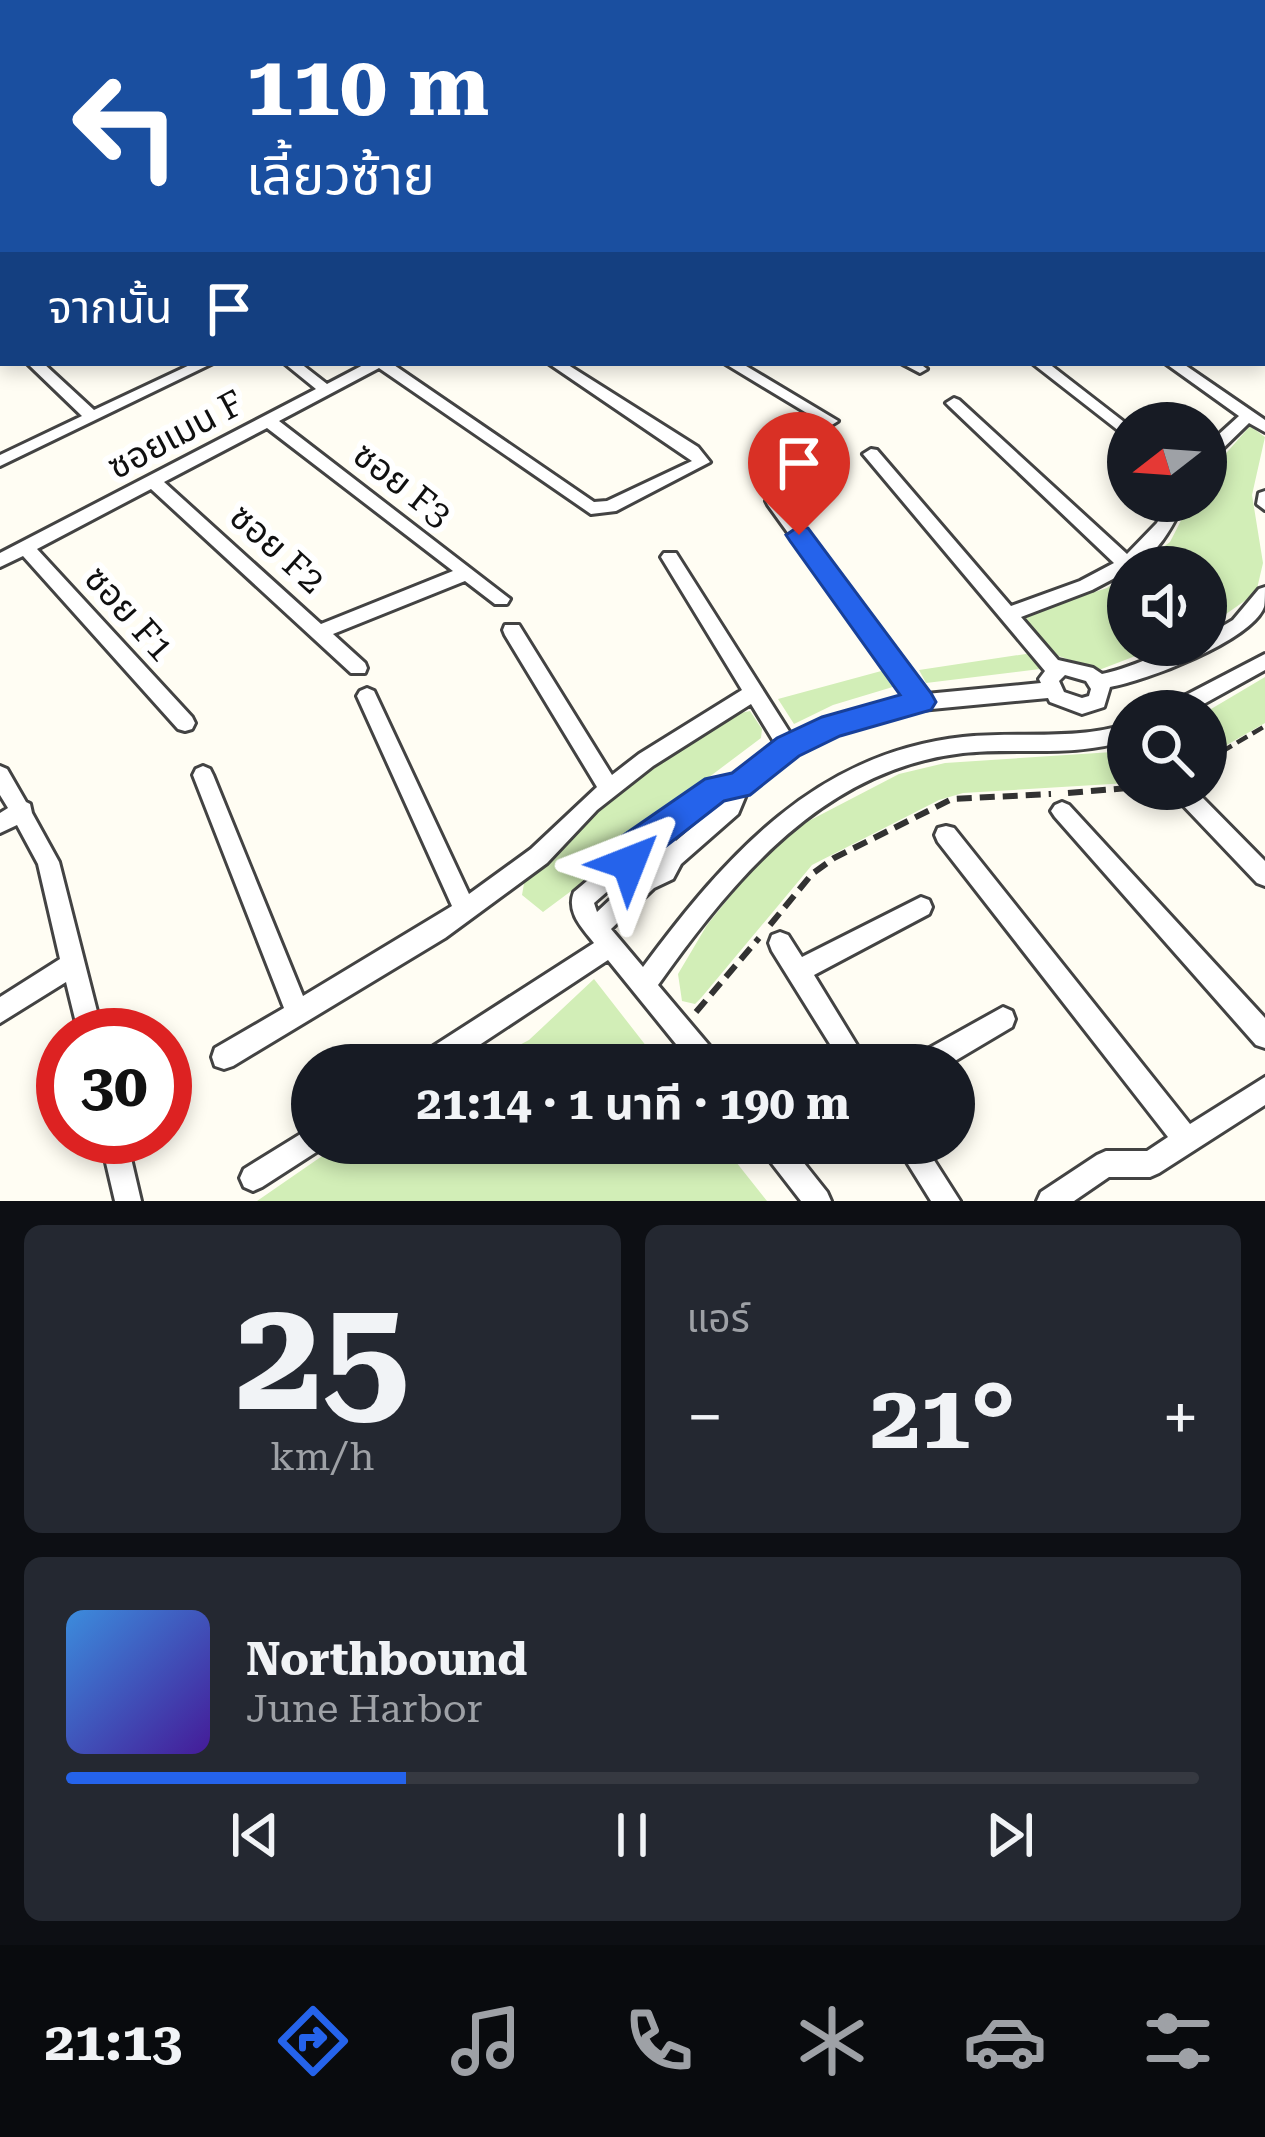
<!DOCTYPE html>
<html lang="th">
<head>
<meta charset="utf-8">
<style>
	body { margin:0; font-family:"Roboto Serif","Noto Sans Thai",serif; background:#242831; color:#f1f3f6; height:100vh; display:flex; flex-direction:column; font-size:45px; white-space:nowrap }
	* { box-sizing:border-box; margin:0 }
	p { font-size:39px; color:#9ea1a6 }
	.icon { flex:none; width:66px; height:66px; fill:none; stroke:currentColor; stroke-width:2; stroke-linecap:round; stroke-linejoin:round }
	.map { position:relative; height:1201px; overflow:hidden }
	.side { display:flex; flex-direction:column; gap:24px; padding:24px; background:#0d0f14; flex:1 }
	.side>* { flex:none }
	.banner { position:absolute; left:0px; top:0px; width:1266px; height:366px; box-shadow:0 6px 18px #0003; background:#1a4fa0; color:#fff; overflow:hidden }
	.needle { width:78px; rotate:253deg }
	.tools { position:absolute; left:1107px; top:402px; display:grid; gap:24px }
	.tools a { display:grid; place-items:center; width:120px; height:120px; border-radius:50%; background:#171b24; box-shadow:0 6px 18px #0003; font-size:60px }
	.speed { position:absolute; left:36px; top:1008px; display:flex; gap:24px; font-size:60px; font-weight:700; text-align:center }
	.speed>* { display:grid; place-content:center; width:156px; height:156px; border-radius:50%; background:#171b24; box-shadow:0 6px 18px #0003; line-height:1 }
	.speed .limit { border:18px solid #d22; background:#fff; color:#111 }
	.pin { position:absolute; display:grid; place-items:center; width:102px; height:102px; color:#fff; margin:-123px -51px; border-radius:50% 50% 50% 0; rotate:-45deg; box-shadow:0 0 12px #0007 }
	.pin .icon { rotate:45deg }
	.me { position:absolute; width:132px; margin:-66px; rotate:45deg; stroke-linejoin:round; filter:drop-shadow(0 0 9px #0008) }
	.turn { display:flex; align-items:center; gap:42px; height:252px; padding:0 48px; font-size:54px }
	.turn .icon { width:156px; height:156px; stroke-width:2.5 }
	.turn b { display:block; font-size:84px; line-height:102px }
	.then { display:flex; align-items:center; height:114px; padding:0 48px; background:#0003; gap:24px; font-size:45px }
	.big { font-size:90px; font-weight:700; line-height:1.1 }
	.side .card { flex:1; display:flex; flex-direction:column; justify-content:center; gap:18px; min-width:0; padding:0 42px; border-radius:18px; background:#242831 }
	.side .dial { align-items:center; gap:0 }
	.dial b { font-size:156px; line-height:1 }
	.song { display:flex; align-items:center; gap:36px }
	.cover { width:144px; height:144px; border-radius:18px; background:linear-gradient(135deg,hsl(210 70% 55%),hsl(260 70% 35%)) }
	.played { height:12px; border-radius:6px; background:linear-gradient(90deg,#2563eb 30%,#363941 30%) }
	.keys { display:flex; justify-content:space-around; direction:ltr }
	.heat { display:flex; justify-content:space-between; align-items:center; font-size:66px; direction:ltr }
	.side .tiles { flex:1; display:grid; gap:24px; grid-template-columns:1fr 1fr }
	.card:last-child { grid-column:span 2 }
	.trip { position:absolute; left:291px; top:1044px; width:684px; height:120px; border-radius:60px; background:#171b24; box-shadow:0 6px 18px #0003; font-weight:700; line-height:120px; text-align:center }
	.tab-bar { display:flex; height:192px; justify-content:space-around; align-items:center; background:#090b0e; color:#9ea1a6 }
	.tab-bar .icon { width:84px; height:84px }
	.tab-bar .on { color:#2563eb }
	.tab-bar b { font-size:54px; color:#f1f3f6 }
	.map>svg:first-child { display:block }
	.green { fill:#d2eeb7 }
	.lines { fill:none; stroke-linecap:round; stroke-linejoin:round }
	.canal { fill:#b2defc; fill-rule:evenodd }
	.street-casing { stroke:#434343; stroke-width:6 }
	.secondary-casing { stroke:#323232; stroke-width:6 }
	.path-far1 { stroke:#323232; stroke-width:4.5; stroke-dasharray:12 6; stroke-linecap:butt }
	.path { stroke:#323232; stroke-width:6; stroke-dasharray:15 8; stroke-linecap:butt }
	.street { fill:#fff; fill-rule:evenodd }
	.secondary { fill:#fff9ae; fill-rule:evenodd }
	.route { fill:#2563eb; stroke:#184099; stroke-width:3 }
	.labels { text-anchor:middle; stroke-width:12; stroke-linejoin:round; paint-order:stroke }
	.street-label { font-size:36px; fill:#101010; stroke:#fff }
</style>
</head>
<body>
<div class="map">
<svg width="1265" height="1201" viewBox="0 0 1265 1201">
	<rect width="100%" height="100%" fill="#fffdf3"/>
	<path class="green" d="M1250,426L1265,437L1252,495L1263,563L1256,593L1206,628V567H1136L1170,542L1191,501H1206V476Z
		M1128,573V645H1164L1099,670L1050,653L1023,615L1107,588Z
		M1032,653L1040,669L926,683L919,670Z
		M885,670L896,686L833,705L794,724L778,699Z
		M1265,677V723L1206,757V712Z
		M750,711L762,729L761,738L640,829L590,877L543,912L522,895L525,878C576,835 688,720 750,711Z
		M1128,751V783L963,793L939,800L812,865L701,998L695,1004L682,1001L678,974L707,925L760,859L799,826L899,774L945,763Z
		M594,979L661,1065H481L529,1040Z
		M341,1143H721L767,1201H257Z"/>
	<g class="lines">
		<path class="canal" d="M3,333V344L0,345V334Z"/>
		<g class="street-casing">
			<path id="street" d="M140,0H150L149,3H139Z
				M230,0H240V3H230Z
				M308,0H318L319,3H309Z
				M351,0H396L401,3H346Z
				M534,0L538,1L540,3H529Z
				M923,0H936L940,3H927Z
				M1263,25H1265V31H1263Z
				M1263,106H1265V113H1263Z
				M0,174H3V182H0Z
				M1265,210V218L1263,219V211Z
				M1263,259L1265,260V268L1263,267Z
				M3,276V284L0,285V277Z
				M1263,333H1265V342H1263Z
				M27,363H43L94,410L194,363H213L0,466V455L82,416Z
				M284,363H300L327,384L367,363H391L594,502L607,501L692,461L548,363H565L698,447L710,462L616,511L591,514L379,368L279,421L510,599L507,604H495L465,581L333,634L365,663L367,668L365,673H351L151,489L37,549L192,717L195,723L192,729L185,731L178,729L23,556L0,567V553L316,389ZM267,428L453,571L321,624L164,482Z
				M724,363H741L838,421L830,426L825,424Z
				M901,363H919L927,369L920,373Z
				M1032,363H1048L1128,425V438Z
				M1165,363H1182L1265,420V432L1249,423L1212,459L1206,460V446L1239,416Z
				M954,398L959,400L1127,554L1157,523L1169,501H1185C1173,525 1156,560 1128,567V571L1092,590L1021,617L1058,660L1093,668L1102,674C1138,667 1169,645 1206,645V636L1233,620L1259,589L1265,587C1265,589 1265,605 1264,607C1251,641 1145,681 1110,687L1104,707L1082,714L1050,702L1048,698L921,710L837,732L795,753L748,790L738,814L681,864L673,879L654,888L611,929L643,967C726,855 816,753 963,737C1019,731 1073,741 1128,724V740C1073,758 1020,747 963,753C824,769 734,878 658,985L718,1056L721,1065H693L608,960L449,1065H415L418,1056L594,943C582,928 566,912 574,892L618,855L624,840L631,833L650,827L710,782L734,777L776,745L751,704L653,766L597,810L547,863L445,938L233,1066L224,1069L215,1066L212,1057L215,1048L284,1008L193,775L196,769L203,766L210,769L213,775L303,996L452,906L357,696L360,691L367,688L374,691L469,894L531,849L597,787L505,635L503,630L505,625H519L612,775L639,754L742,690L661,557L664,553H676L792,736L832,717L907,698L768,505L766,501L768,497H780L926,694L1041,683L1039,679L1045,671L863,454L871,449L877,450L1011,606L1080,581L1114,563L949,406L946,403ZM1065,675L1086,681L1091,689L1089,696L1082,698L1064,692L1059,681ZM722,796H725L722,802L676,841L672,835ZM647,846H654L659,852L660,862L653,868H647L640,862L641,852ZM625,876L630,881L597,912L594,903Z
				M1265,491V510L1257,504L1259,493Z
				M1265,654V670L1191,711H1164L1167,705Z
				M0,766L7,769L26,802L30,804L32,813L59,862L103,1035H79L66,982L0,1023V997L60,959L38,864L17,825L0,833V813L8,808L0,795Z
				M1178,789H1194L1265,861V886L1257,883L1179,801L1176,795Z
				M1062,802L1069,805L1265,1018V1048L1256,1045L1055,817L1051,811L1055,805Z
				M946,826L954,828L1190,1124L1265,1077V1105L1159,1173L1150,1177H1109L1074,1201H1037L1041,1192L1097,1155L1106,1151H1147L1168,1137L938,842L935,835L938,828Z
				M921,897L929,900L932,907L929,914L814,975L869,1065H843L772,951L769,943L772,935L780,932L788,935L802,957Z
				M1003,1007L1012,1011L1015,1019L1012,1027L948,1065H912L915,1056Z
				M312,1127V1143H324L321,1149L262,1187L253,1191L244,1187L240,1178L244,1169Z
				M100,1137H126L141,1201H115Z
				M759,1143H788L827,1192L831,1201H801L763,1152Z
				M895,1143H923L960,1201H931Z"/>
		</g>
		<g class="secondary-casing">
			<path id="secondary" d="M3,201V211L0,212V202Z"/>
		</g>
		<path class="path-far1" d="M1206,761L1265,726"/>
		<path class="path" d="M1068,793L1128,788
			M770,925L812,874L834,858L952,799L1051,794
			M696,1012L759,938"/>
		<use href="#street" class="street"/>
		<use href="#secondary" class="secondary"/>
	</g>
	<path class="route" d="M799,526L808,528L931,693L936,702L931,710L840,736L799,756L750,795L724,801L665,847L648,852L641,874L629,878L617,874L613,863L618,839L705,779L732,773L777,738L822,717L900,695L790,541L786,535Z"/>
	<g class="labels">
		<g class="street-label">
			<text transform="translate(175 434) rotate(-28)" y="13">ซอยเมน F</text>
			<text transform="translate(403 484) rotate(38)" y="13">ซอย F3</text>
			<text transform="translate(278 548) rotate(42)" y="13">ซอย F2</text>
			<text transform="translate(130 613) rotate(48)" y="13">ซอย F1</text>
		</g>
	</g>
</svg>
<div class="tools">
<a><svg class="needle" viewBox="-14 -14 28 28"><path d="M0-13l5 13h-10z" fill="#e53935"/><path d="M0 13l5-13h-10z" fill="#9ea1a6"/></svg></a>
<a><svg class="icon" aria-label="sound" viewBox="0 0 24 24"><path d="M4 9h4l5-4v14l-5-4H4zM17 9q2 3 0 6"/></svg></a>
<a><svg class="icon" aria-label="search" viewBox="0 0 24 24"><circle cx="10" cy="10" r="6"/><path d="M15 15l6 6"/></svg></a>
</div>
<div class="speed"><div class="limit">30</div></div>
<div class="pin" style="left:799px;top:535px;background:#d93025"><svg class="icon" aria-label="arrive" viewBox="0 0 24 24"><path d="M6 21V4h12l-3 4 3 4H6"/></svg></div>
<svg class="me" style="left:629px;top:863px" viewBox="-20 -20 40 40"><path d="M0-17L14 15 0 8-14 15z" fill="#2563eb" stroke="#fff" stroke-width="4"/></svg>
<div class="trip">21:14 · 1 นาที · 190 m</div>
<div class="banner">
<div class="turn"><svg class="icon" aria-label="left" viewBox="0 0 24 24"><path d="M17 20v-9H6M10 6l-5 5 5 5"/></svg><div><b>110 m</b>เลี้ยวซ้าย</div></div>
<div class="then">จากนั้น<svg class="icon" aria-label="arrive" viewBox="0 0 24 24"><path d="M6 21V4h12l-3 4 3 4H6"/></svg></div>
</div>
</div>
<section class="side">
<div class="tiles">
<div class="card dial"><b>25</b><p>km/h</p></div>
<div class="card"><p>แอร์</p>
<div class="heat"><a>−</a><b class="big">21°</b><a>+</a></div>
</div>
<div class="card">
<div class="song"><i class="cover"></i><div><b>Northbound</b><p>June Harbor</p></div></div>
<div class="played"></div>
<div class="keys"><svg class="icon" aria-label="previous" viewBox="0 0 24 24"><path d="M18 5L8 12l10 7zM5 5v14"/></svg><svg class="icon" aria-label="pause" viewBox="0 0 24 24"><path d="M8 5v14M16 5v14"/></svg><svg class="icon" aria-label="next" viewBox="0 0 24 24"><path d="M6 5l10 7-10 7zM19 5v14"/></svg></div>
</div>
</div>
</section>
<nav class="tab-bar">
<b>21:13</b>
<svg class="icon on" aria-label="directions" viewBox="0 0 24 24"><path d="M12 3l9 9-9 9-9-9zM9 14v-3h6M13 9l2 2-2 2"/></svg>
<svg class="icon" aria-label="music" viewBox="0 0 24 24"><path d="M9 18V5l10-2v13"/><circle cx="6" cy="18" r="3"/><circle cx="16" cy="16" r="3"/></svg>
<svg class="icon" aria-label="phone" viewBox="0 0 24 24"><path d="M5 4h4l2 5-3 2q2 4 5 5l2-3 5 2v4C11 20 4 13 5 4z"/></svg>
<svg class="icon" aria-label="climate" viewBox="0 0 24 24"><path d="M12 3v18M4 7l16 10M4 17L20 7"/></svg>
<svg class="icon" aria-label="car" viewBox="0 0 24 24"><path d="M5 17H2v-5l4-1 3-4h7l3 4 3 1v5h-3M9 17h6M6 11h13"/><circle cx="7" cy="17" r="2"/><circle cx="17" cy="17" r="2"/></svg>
<svg class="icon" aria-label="filters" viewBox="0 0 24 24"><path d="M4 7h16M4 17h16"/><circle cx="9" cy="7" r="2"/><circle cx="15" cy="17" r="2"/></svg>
</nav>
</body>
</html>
